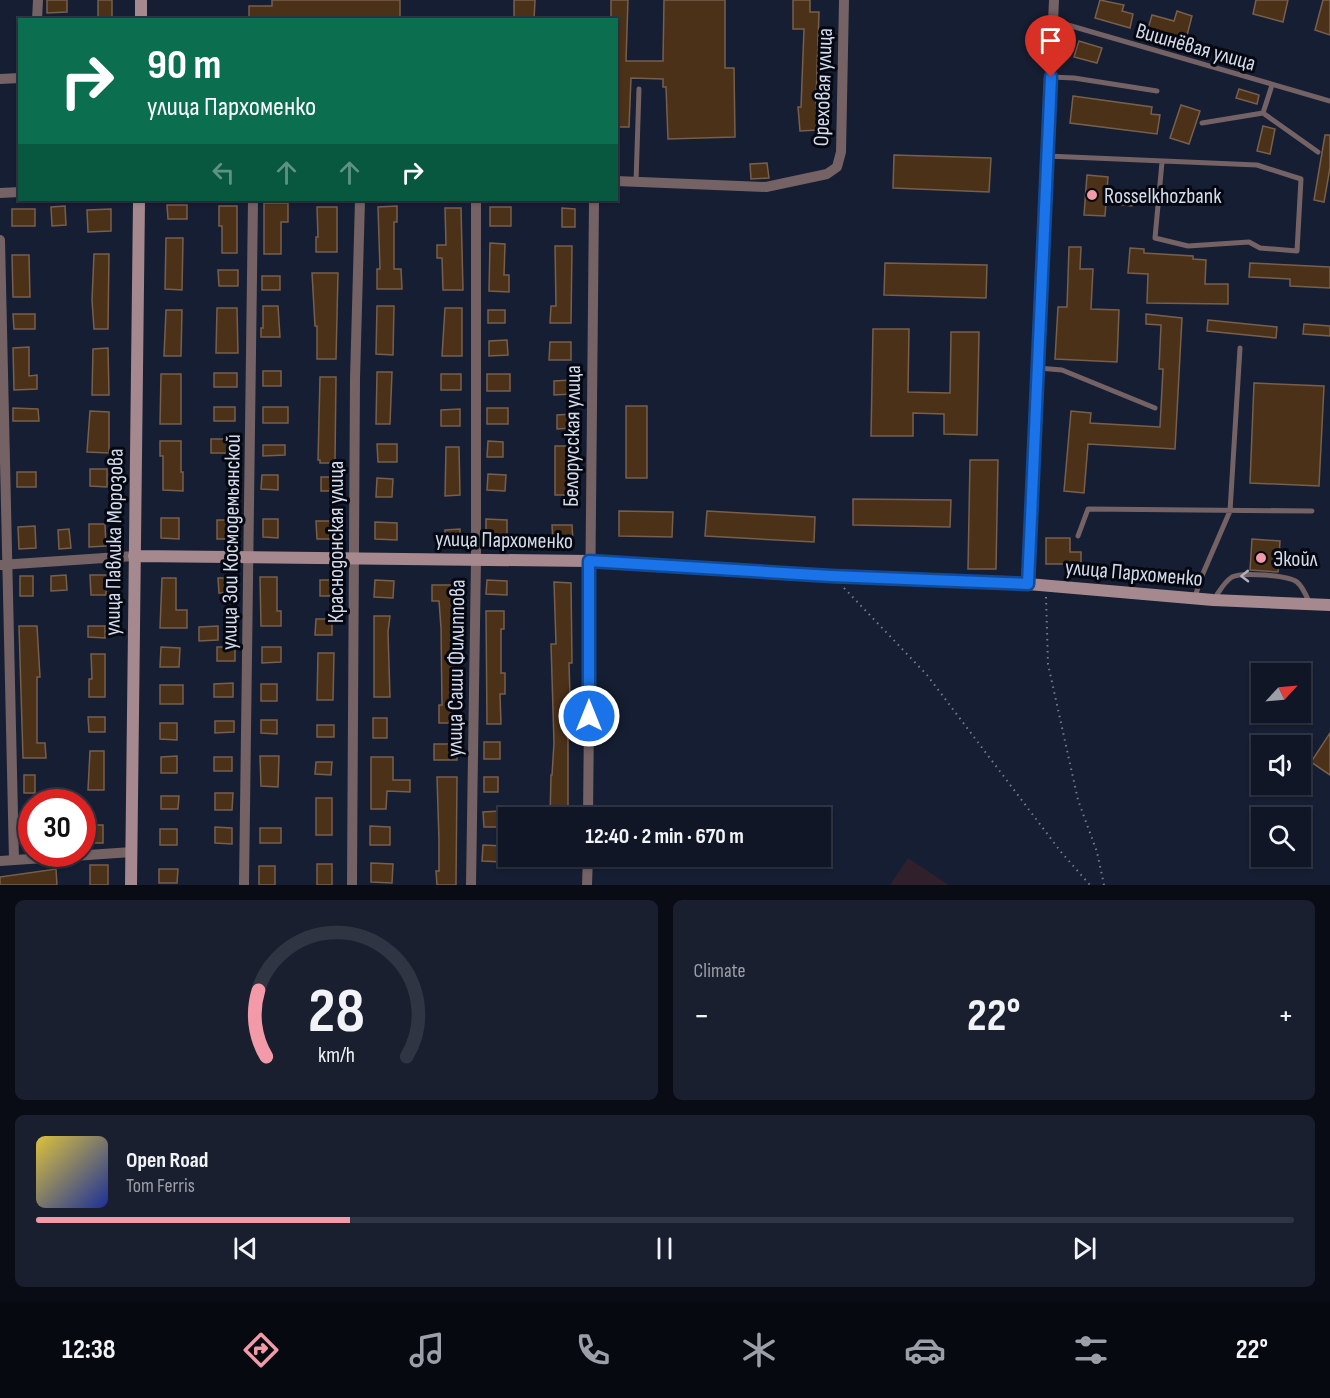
<!DOCTYPE html>
<html lang="en">
<head>
<meta charset="utf-8">
<style>
	body { margin:0; font-family:"Sofia Sans Condensed",sans-serif; background:#191f2e; color:#f1f3f6; height:100vh; display:flex; flex-direction:column; font-size:22px; white-space:nowrap }
	* { box-sizing:border-box; margin:0 }
	p { font-size:20px; color:#9c9fa7 }
	.icon { flex:none; width:33px; height:33px; fill:none; stroke:currentColor; stroke-width:2; stroke-linecap:round; stroke-linejoin:round }
	.map { position:relative; height:885px; overflow:hidden }
	.drawer { display:flex; flex-direction:column; gap:15px; padding:15px; background:#090c15; flex:1 }
	.drawer>* { flex:none }
	.guide { position:absolute; left:18px; top:18px; width:600px; height:183px; border-radius:0px; box-shadow:0 2px 4px #0004,0 0 0 2px #303543; background:#0b6e4f; color:#fff; overflow:hidden }
	.needle { width:39px; rotate:64deg }
	.tools { position:absolute; left:1251px; top:663px; display:grid; gap:12px }
	.tools a { display:grid; place-items:center; width:60px; height:60px; border-radius:0px; background:#101626; box-shadow:0 2px 4px #0004,0 0 0 2px #303543; font-size:30px }
	.speed { position:absolute; left:18px; top:789px; display:flex; gap:12px; font-size:30px; font-weight:700; text-align:center }
	.speed>* { display:grid; place-content:center; width:78px; height:78px; border-radius:50%; background:#101626; box-shadow:0 2px 4px #0004,0 0 0 2px #303543; line-height:1 }
	.speed .limit { border:9px solid #d22; background:#fff; color:#111 }
	.pin { position:absolute; display:grid; place-items:center; width:51px; height:51px; color:#fff; margin:-62px -26px; border-radius:50% 50% 50% 0; rotate:-45deg; box-shadow:0 0 6px #0007 }
	.pin .icon { rotate:45deg }
	.me { position:absolute; width:66px; margin:-33px; rotate:0deg; stroke-linejoin:round; filter:drop-shadow(0 0 4px #0008) }
	.turn { display:flex; align-items:center; gap:21px; height:126px; padding:0 30px; font-size:27px }
	.turn .icon { width:78px; height:78px; stroke-width:2.5 }
	.turn b { display:block; font-size:42px; line-height:51px }
	.lanes { display:flex; align-items:center; height:57px; padding:0 30px; background:#0003; justify-content:center; gap:30px; direction:ltr }
	.lanes .off { opacity:.35 }
	.big { font-size:45px; font-weight:700; line-height:1.1 }
	.drawer .card { flex:1; display:flex; flex-direction:column; justify-content:center; gap:9px; min-width:0; padding:0 21px; border-radius:9px; background:#191f2e }
	.drawer .dial { align-items:center; gap:0 }
	.dial svg { height:156px; overflow:visible; fill:none; stroke:#303543; stroke-width:7; stroke-linecap:round; text-anchor:middle }
	.dial text { fill:#f1f3f6; stroke:none }
	.song { display:flex; align-items:center; gap:18px }
	.cover { width:72px; height:72px; border-radius:9px; background:linear-gradient(135deg,hsl(50 70% 55%),hsl(230 70% 35%)) }
	.played { height:6px; border-radius:3px; background:linear-gradient(90deg,#f39aa8 25%,#303543 25%) }
	.keys { display:flex; justify-content:space-around; direction:ltr }
	.heat { display:flex; justify-content:space-between; align-items:center; font-size:33px; direction:ltr }
	.drawer .tiles { flex:1; display:grid; gap:15px; grid-template-columns:1fr 1fr }
	.card:last-child { grid-column:span 2 }
	.trip { position:absolute; left:498px; top:807px; width:333px; height:60px; border-radius:0px; background:#101626; box-shadow:0 2px 4px #0004,0 0 0 2px #303543; font-weight:700; line-height:60px; text-align:center }
	.tab-bar { display:flex; height:96px; justify-content:space-around; align-items:center; background:#06090f; color:#9c9fa7 }
	.tab-bar .icon { width:42px; height:42px }
	.tab-bar .active { color:#f39aa8 }
	.tab-bar b { font-size:27px; color:#f1f3f6 }
	.map>svg:first-child { display:block }
	.education { fill:#2f202b }
	.building { fill:#4c3119; stroke:#775f4c; stroke-width:1.5 }
	.lines { fill:none; stroke-linecap:round; stroke-linejoin:round }
	.path { stroke:#747c8e; stroke-width:2; stroke-dasharray:1.5 4.5; stroke-linecap:butt }
	.lane { stroke:#746265; stroke-width:5 }
	.street { stroke:#746265; stroke-width:10 }
	.secondary { stroke:#a6898e; stroke-width:12 }
	.oneway { stroke:#b2b1bb }
	.route-casing { stroke:#114b97; stroke-width:15 }
	.route { stroke:#1a73e8; stroke-width:10 }
	.poi-dot { fill:#f39aa8; stroke:#050811; stroke-width:2 }
	.labels { text-anchor:middle; stroke-width:6; stroke-linejoin:round; paint-order:stroke }
	.street-label { font-size:22px; fill:#d4dbea; stroke:#050811 }
	.poi-label { font-size:22px; fill:#d4dbea; stroke:#050811; text-anchor:start }
</style>
</head>
<body>
<div class="map">
<svg width="1330" height="885" viewBox="0 0 1330 885">
	<rect width="100%" height="100%" fill="#151e32"/>
	<path class="education" d="M908,858L949,885H890Z"/>
	<path class="building" d="M47,0H67V12L47,13Z
		M98,0H112V20H98Z
		M272,0H400V20H249V6H272Z
		M514,0H535L534,20H514Z
		M611,0H628L626,61H663L664,0H725V68H734L735,137L668,139L666,87H663V79L631,78L629,127H616V20H611Z
		M793,0H810V12H819L816,100L818,130L800,131L798,107H801L804,29H793Z
		M1100,0L1124,5L1122,11L1133,14L1130,28L1095,18Z
		M1256,0H1288L1283,22L1253,14Z
		M1323,0H1330V35L1315,30Z
		M1177,11L1192,16L1185,43L1147,32L1152,15L1174,21Z
		M1079,41L1102,48L1097,63L1074,57Z
		M1239,89L1259,95L1257,104L1236,98Z
		M1073,96L1152,107L1151,114L1160,115L1157,134L1070,123Z
		M1181,105L1200,111L1189,144L1170,138Z
		M1263,126L1275,129L1270,154L1257,151Z
		M1325,135H1330V168L1324,202L1314,200Z
		M894,155L991,158L989,192L893,188Z
		M767,163L769,178L751,179L750,164Z
		M1087,175L1108,177L1107,190L1134,193L1132,206L1106,203L1105,216L1084,215Z
		M264,203H288V222H281V254H264Z
		M167,205H187V219H168Z
		M65,206L66,225L52,226L51,207Z
		M219,206H237V253H222V226H219Z
		M397,206V222H394V269H401L402,289H377V269H380L378,207Z
		M317,207H337V252H316V237H318Z
		M490,207H511V226H490Z
		M445,208H461L463,290H443L442,258H437V245H446Z
		M562,208L575,209V227H562Z
		M12,209H35V226H12Z
		M111,209V231L88,232L87,210Z
		M166,238H183L182,290L165,289Z
		M490,243L505,244L504,275H509V292L489,291Z
		M555,246H572L571,323H550L551,306H556Z
		M1069,247H1081L1080,269H1093L1091,309L1119,310L1117,362L1055,359L1058,307H1067Z
		M1130,248L1144,249V253L1193,256V259L1206,260L1205,284H1228V304L1147,303L1148,274L1128,273Z
		M94,254H109L108,329H94L92,300Z
		M12,255H29L30,297H13Z
		M885,263L987,265L986,298L884,295Z
		M1250,263L1330,267V288L1290,286V279L1249,277Z
		M218,270H238V286H219Z
		M312,273H338L336,359H317V326H315Z
		M262,276H280V290H262Z
		M263,306H278L280,337H261V328H263Z
		M377,306H394L393,355L376,354Z
		M217,308H237L238,353H216Z
		M445,308H462V356H442Z
		M166,310H182L181,356H164Z
		M488,310H505V323H488Z
		M13,314H35V329H14Z
		M1146,314L1182,318L1175,449L1088,444L1084,493L1064,491L1071,411L1091,413L1090,423L1160,427L1163,369H1159L1161,325L1146,324Z
		M1208,320L1277,327L1276,338L1207,331Z
		M1304,324L1330,326V336L1303,334Z
		M873,329H909L908,392L950,393L951,332H979L977,435L944,434V414L913,413V436H871Z
		M507,340L508,355L489,356V341Z
		M550,342H571V360H549Z
		M29,347V376L37,375V389L14,390L13,348Z
		M108,348L109,395H92L93,349Z
		M263,371H281V386H263Z
		M377,372H392L390,424H376Z
		M214,373H237V387H214Z
		M161,374H181V424H160Z
		M441,374H461V390H441Z
		M487,374H510V391H487Z
		M320,377H336L335,463H320V460H318Z
		M571,380L572,394L554,395V381Z
		M1254,383L1324,386L1319,486L1250,483Z
		M626,406H647V478H626Z
		M214,407H235V421H214Z
		M263,407H288V423H263Z
		M13,408L38,409L39,421H13Z
		M487,408H508V424H487Z
		M460,409V426H441V410Z
		M90,411L109,412V453L87,452Z
		M573,414V428L557,429V415Z
		M211,439H236V453H211Z
		M160,441H181V472H183V491L163,490V456H160Z
		M488,441L503,442V457H487Z
		M377,444H397V462H378Z
		M263,445H285V455L263,456Z
		M555,446H572L573,495H555Z
		M446,447H459L460,495L445,496Z
		M970,460H998L996,569H968Z
		M90,469H107V487L90,486Z
		M17,472H36V487H17Z
		M488,474L506,475L505,491L487,490Z
		M262,475H278V490L261,489Z
		M321,477H335L336,491H321Z
		M377,478L393,479L392,497H376Z
		M853,499L951,500L950,527L853,525Z
		M619,511L673,512L672,537L619,536Z
		M707,511L815,517L814,542L705,536Z
		M161,518H179V539L161,538Z
		M263,519H278V538L263,537Z
		M486,519L507,520V538L486,537Z
		M217,520H237L238,539H217Z
		M316,521H334V539H317Z
		M375,522L397,523V540L375,539Z
		M89,524H105L106,546L89,547Z
		M552,525H572L573,542H553Z
		M35,526L36,548L19,549L18,527Z
		M69,529L71,548L59,549L58,530Z
		M460,529V542H445V530Z
		M1046,538H1070V552H1081V564H1046Z
		M1252,539L1280,541L1278,572L1250,570Z
		M66,575L67,590L51,591V576Z
		M90,575H106V595H91Z
		M20,576H33V596H20Z
		M260,577H277V611H281V626H261Z
		M162,578H176V610H187V628H160Z
		M218,578H236V593H219Z
		M320,580H334L333,596H320Z
		M375,580L394,581L393,598L374,597Z
		M487,580L507,581V595L486,594Z
		M554,582L571,583L572,663H569L570,696H568V818H550L551,775H552L554,743L551,644H556Z
		M432,585H459V601H458V723H439V705H442L441,628L439,601H432Z
		M486,611H504V629H501V673H505V694H500L501,724H487Z
		M374,616H390L388,632L390,697H374Z
		M316,619H332V635H315Z
		M19,626H37L40,677H37V743H45L46,758H23Z
		M88,626H105V638L88,637Z
		M218,626V640L199,641V627Z
		M161,647L180,648L179,667H160Z
		M217,647H235V661H217Z
		M262,647H281V662L262,663Z
		M318,653H334L333,700H317Z
		M91,654H105V697H89V679H92Z
		M233,683V697H214V684Z
		M261,684H277V701H261Z
		M160,685H183V704H160Z
		M88,717H105V732H89Z
		M373,718H387V738H373Z
		M261,720H277V734L261,733Z
		M215,721H234V732L215,733Z
		M160,723H177V740L160,739Z
		M317,725H334V737H317Z
		M1330,733V775L1311,762Z
		M484,742H500V759H484Z
		M434,744H457V760H434Z
		M90,751H104V790H88Z
		M177,756V773H161V757Z
		M260,756H279L278,787L261,786Z
		M214,757H232V771H214Z
		M371,757H393V780H410V792L387,791L386,809H371Z
		M316,762H332L331,775L315,774Z
		M24,775H35V793H24Z
		M437,777H457L456,885H437L436,871H439V840Z
		M484,777H498V792H484Z
		M215,793H233L232,810H215Z
		M161,796H179L178,809H161Z
		M316,798H332V835H316Z
		M500,811L501,827H484L483,812Z
		M88,825H103V843H88Z
		M370,826L390,827V845H370Z
		M215,827L232,828V844L215,843Z
		M260,828H281V843H260Z
		M160,829H177V845H160Z
		M483,845L503,846V862L482,861Z
		M371,863L393,864L392,883L371,882Z
		M317,864H332V885H317Z
		M90,865H108V885H90Z
		M259,866H275V885H259Z
		M56,869L57,885H0V877Z
		M159,869H178L177,883H159Z"/>
	<g class="lines">
		<path class="path" d="M844,588L927,675L1061,852L1090,885
			M1046,597L1048,664L1078,800L1097,852L1104,885"/>
		<path class="lane" d="M1054,21L1330,101
			M1051,77L1074,78L1157,91
			M1263,113L1318,152
			M1202,123L1263,113L1272,85
			M1047,156L1257,165L1301,179L1297,251L1260,248L1249,242L1188,246L1155,238L1162,162
			M636,182L639,89
			M1038,368L1062,370L1155,408
			M1078,536L1088,509L1312,511
			M1195,597L1201,578L1230,511L1240,348
			M1214,599C1219,592 1224,582 1232,577C1241,572 1288,575 1297,582C1303,587 1306,595 1309,602"/>
		<path class="street" d="M37,20L38,0
			M0,79L20,78
			M616,181L766,187L827,174L837,167L841,152L844,0
			M0,193L20,192
			M0,240L14,860
			M0,565L134,556
			M1028,584L1054,0
			M588,818L594,200
			M0,861L132,852
			M244,885L253,200
			M352,885L355,379L360,200
			M471,885L476,560V200
			M587,885L588,856"/>
		<path class="secondary" d="M141,20V0
			M134,556L589,561L831,576L1028,584L1213,600L1330,605
			M131,885L139,200"/>
	</g>
	<defs><path id="oneway-chevron" d="M-2-3.5L2.5 0L-2 3.5" fill="none" stroke-width="1.6" stroke-linecap="round" stroke-linejoin="round" transform="scale(1.5)"/></defs>
	<use class="oneway" href="#oneway-chevron" transform="translate(1245 576) rotate(179)"/>
	<g class="lines">
		<g class="route-casing">
			<path id="route" d="M589,716V561L831,576L1028,584L1051,77"/>
		</g>
		<use href="#route" class="route"/>
	</g>
	<g class="poi-dot">
		<circle cx="1092" cy="195" r="6"/>
		<circle cx="1261" cy="558" r="6"/>
	</g>
	<g class="labels">
		<g class="street-label">
			<text transform="translate(1196 46) rotate(16)" y="8">Вишнёвая улица</text>
			<text transform="translate(822 87) rotate(-88)" y="8">Ореховая улица</text>
			<text transform="translate(571 436) rotate(-89)" y="8">Белорусская улица</text>
			<text transform="translate(504 539) rotate(1)" y="8">улица Пархоменко</text>
			<text transform="translate(113 542) rotate(-89)" y="8">улица Павлика Морозова</text>
			<text transform="translate(230 542) rotate(-89)" y="8">улица Зои Космодемьянской</text>
			<text transform="translate(335 542) rotate(-90)" y="8">Краснодонская улица</text>
			<text transform="translate(1134 572) rotate(5)" y="8">улица Пархоменко</text>
			<text transform="translate(455 668) rotate(-89)" y="8">улица Саши Филиппова</text>
		</g>
		<g class="poi-label">
			<text x="1104" y="203">Rosselkhozbank</text>
			<text x="1273" y="566">Экойл</text>
		</g>
	</g>
</svg>
<div class="tools">
<a><svg class="needle" viewBox="-14 -14 28 28"><path d="M0-13l5 13h-10z" fill="#e53935"/><path d="M0 13l5-13h-10z" fill="#9c9fa7"/></svg></a>
<a><svg class="icon" aria-label="sound" viewBox="0 0 24 24"><path d="M4 9h4l5-4v14l-5-4H4zM17 9q2 3 0 6"/></svg></a>
<a><svg class="icon" aria-label="search" viewBox="0 0 24 24"><circle cx="10" cy="10" r="6"/><path d="M15 15l6 6"/></svg></a>
</div>
<div class="speed"><div class="limit">30</div></div>
<div class="pin" style="left:1051px;top:77px;background:#d93025"><svg class="icon" aria-label="arrive" viewBox="0 0 24 24"><path d="M6 21V4h12l-3 4 3 4H6"/></svg></div>
<svg class="me" style="left:589px;top:716px" viewBox="-20 -20 40 40"><circle r="17" fill="#1a73e8" stroke="#fff" stroke-width="3"/><path d="M0-11L8 9 0 5-8 9z" fill="#fff"/></svg>
<div class="trip">12:40 · 2 min · 670 m</div>
<div class="guide">
<div class="turn"><svg class="icon" aria-label="right" viewBox="0 0 24 24"><path d="M7 20v-9h11M14 6l5 5-5 5"/></svg><div><b>90 m</b>улица Пархоменко</div></div>
<div class="lanes"><svg class="icon off" aria-label="left" viewBox="0 0 24 24"><path d="M17 20v-9H6M10 6l-5 5 5 5"/></svg><svg class="icon off" aria-label="ahead" viewBox="0 0 24 24"><path d="M12 20V5M6 11l6-6 6 6"/></svg><svg class="icon off" aria-label="ahead" viewBox="0 0 24 24"><path d="M12 20V5M6 11l6-6 6 6"/></svg><svg class="icon" aria-label="right" viewBox="0 0 24 24"><path d="M7 20v-9h11M14 6l5 5-5 5"/></svg></div>
</div>
</div>
<section class="drawer">
<div class="tiles">
<div class="card dial"><svg viewBox="0 0 100 80">
<path d="M14 69A42 42 0 1 1 86 69"/>
<path d="M14 69A42 42 0 0 1 10 35" stroke="#f39aa8"/>
<text x="50" y="56" font-size="32" font-weight="700">28</text>
<text x="50" y="72" font-size="11">km/h</text>
</svg></div>
<div class="card"><p>Climate</p>
<div class="heat"><a>−</a><b class="big">22°</b><a>+</a></div>
</div>
<div class="card">
<div class="song"><i class="cover"></i><div><b>Open Road</b><p>Tom Ferris</p></div></div>
<div class="played"></div>
<div class="keys"><svg class="icon" aria-label="previous" viewBox="0 0 24 24"><path d="M18 5L8 12l10 7zM5 5v14"/></svg><svg class="icon" aria-label="pause" viewBox="0 0 24 24"><path d="M8 5v14M16 5v14"/></svg><svg class="icon" aria-label="next" viewBox="0 0 24 24"><path d="M6 5l10 7-10 7zM19 5v14"/></svg></div>
</div>
</div>
</section>
<nav class="tab-bar">
<b>12:38</b>
<svg class="icon active" aria-label="directions" viewBox="0 0 24 24"><path d="M12 3l9 9-9 9-9-9zM9 14v-3h6M13 9l2 2-2 2"/></svg>
<svg class="icon" aria-label="music" viewBox="0 0 24 24"><path d="M9 18V5l10-2v13"/><circle cx="6" cy="18" r="3"/><circle cx="16" cy="16" r="3"/></svg>
<svg class="icon" aria-label="phone" viewBox="0 0 24 24"><path d="M5 4h4l2 5-3 2q2 4 5 5l2-3 5 2v4C11 20 4 13 5 4z"/></svg>
<svg class="icon" aria-label="climate" viewBox="0 0 24 24"><path d="M12 3v18M4 7l16 10M4 17L20 7"/></svg>
<svg class="icon" aria-label="car" viewBox="0 0 24 24"><path d="M5 17H2v-5l4-1 3-4h7l3 4 3 1v5h-3M9 17h6M6 11h13"/><circle cx="7" cy="17" r="2"/><circle cx="17" cy="17" r="2"/></svg>
<svg class="icon" aria-label="filters" viewBox="0 0 24 24"><path d="M4 7h16M4 17h16"/><circle cx="9" cy="7" r="2"/><circle cx="15" cy="17" r="2"/></svg>
<b>22°</b>
</nav>
</body>
</html>
